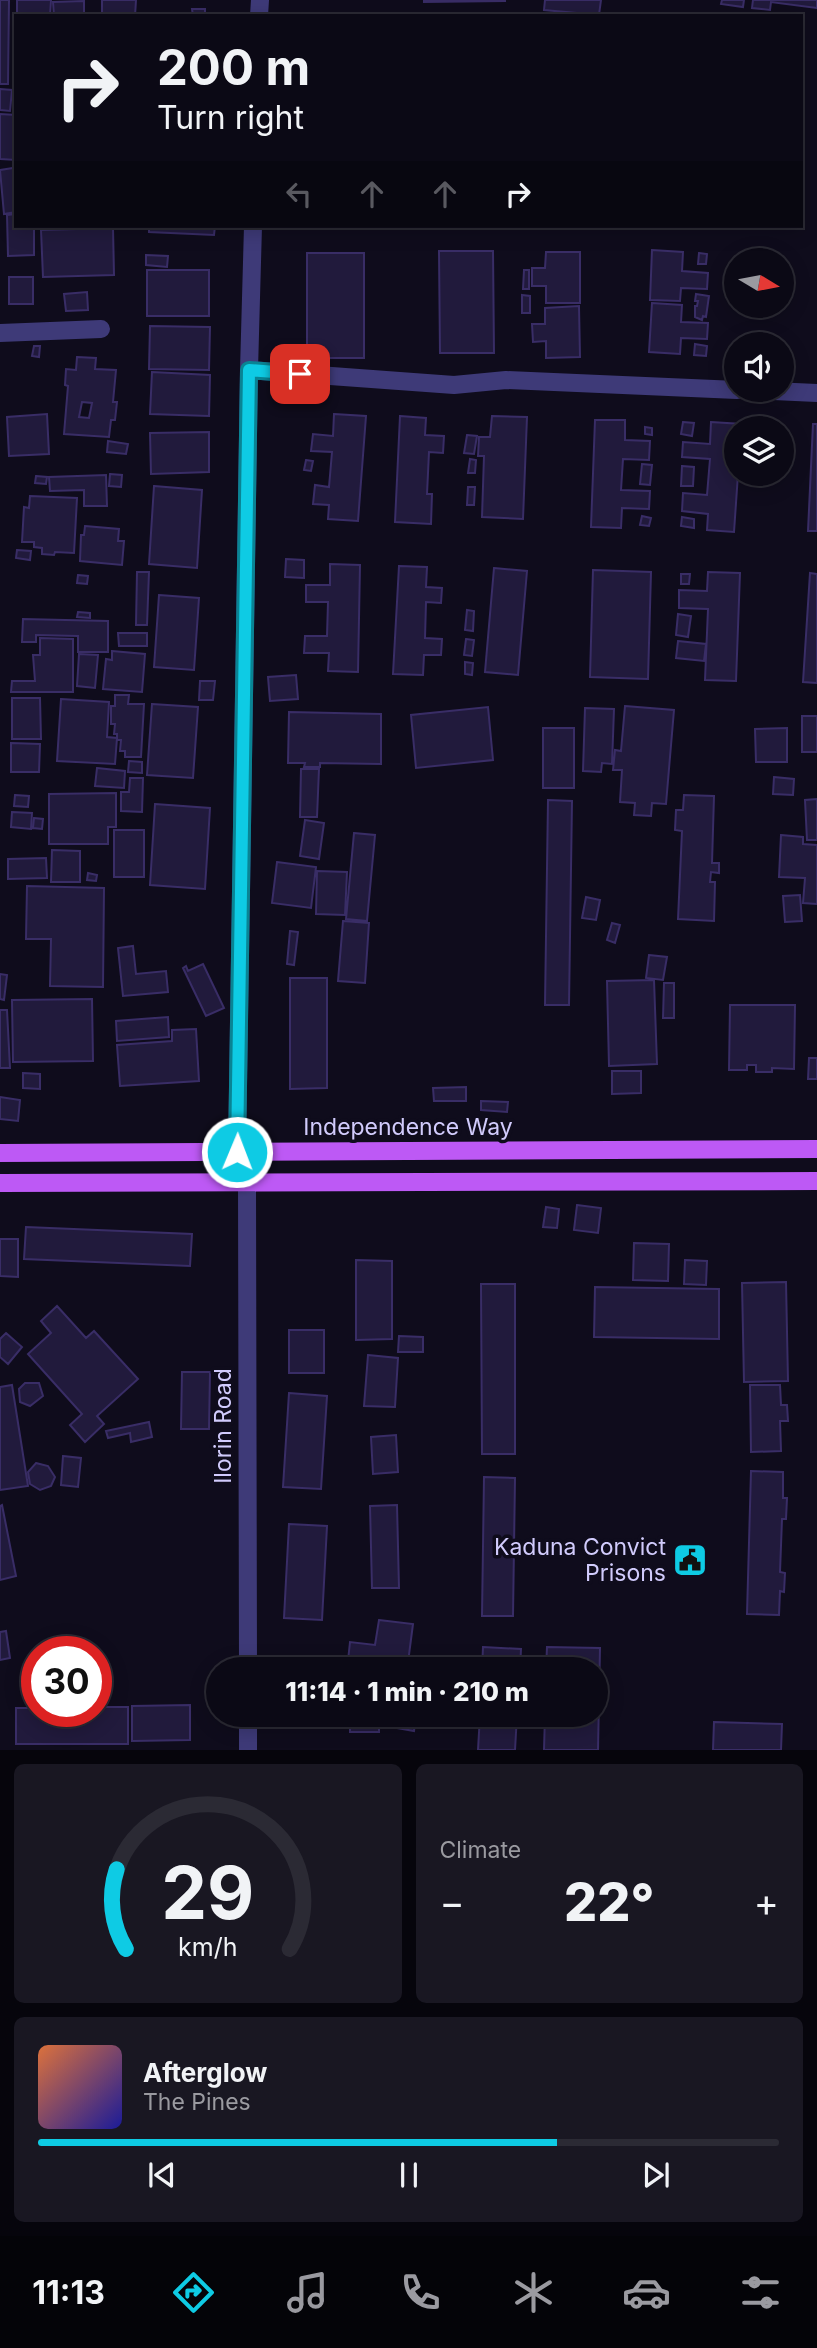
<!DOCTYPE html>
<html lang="en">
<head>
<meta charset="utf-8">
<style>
	body { margin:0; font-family:Inter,sans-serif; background:#191722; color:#f1f3f6; height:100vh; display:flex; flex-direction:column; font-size:26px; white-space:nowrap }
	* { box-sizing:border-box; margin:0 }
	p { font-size:23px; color:#9a9aa0 }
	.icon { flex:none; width:38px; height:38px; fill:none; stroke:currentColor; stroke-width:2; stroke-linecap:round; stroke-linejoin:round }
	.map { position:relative; height:1750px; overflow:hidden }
	.sheet { display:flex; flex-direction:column; gap:14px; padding:14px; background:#06050c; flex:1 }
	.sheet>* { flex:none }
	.top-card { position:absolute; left:14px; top:14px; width:789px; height:214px; border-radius:0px; box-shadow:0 4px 18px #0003,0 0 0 2px #2b2a34; background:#0b0915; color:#f1f3f6; overflow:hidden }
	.needle { width:46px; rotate:100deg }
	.buttons { position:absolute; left:724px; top:248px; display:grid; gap:14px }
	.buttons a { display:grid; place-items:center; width:70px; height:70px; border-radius:50%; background:#0b0915; box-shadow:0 4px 18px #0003,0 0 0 2px #2b2a34; font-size:35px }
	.speed { position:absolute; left:21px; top:1636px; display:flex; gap:14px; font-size:35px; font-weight:700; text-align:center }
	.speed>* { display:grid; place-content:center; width:91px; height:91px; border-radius:50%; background:#0b0915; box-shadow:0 4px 18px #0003,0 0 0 2px #2b2a34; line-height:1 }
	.speed .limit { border:10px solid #d22; background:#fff; color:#111 }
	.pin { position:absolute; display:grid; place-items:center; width:60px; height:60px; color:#fff; margin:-30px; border-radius:14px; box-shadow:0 4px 10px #0006 }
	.me { position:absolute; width:77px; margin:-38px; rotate:1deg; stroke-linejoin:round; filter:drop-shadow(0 0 5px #0008) }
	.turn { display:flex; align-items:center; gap:24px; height:147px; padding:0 28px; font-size:32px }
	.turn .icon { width:91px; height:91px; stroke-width:2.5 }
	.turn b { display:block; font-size:49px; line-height:60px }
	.lanes { display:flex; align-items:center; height:66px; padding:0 28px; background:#0003; justify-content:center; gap:35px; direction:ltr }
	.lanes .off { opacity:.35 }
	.big { font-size:52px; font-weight:800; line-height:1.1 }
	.sheet .tile { flex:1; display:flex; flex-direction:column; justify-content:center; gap:10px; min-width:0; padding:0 24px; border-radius:10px; background:#191722 }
	.sheet .dial { align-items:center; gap:0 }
	.dial svg { height:182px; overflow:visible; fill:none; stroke:#2b2a34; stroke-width:7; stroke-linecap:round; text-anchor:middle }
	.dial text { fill:#f1f3f6; stroke:none }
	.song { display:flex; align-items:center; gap:21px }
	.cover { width:84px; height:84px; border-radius:10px; background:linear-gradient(135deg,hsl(20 70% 55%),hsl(240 70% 35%)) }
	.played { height:7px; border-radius:4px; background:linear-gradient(90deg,#0ecbe4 70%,#2b2a34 70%) }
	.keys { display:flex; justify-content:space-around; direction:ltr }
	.heat { display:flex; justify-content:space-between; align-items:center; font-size:38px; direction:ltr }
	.sheet .tiles { flex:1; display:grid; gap:14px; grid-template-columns:1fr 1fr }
	.tile:last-child { grid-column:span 2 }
	.trip { position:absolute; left:206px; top:1657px; width:402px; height:70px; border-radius:35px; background:#0b0915; box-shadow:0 4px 18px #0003,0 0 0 2px #2b2a34; font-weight:800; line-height:70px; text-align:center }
	.tabs { display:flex; height:112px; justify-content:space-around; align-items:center; background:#040408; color:#9a9aa0 }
	.tabs .icon { width:49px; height:49px }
	.tabs .on { color:#0ecbe4 }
	.tabs b { font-size:32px; color:#f1f3f6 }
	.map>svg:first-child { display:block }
	.building { fill:#211a3c; stroke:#392d66; stroke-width:2; fill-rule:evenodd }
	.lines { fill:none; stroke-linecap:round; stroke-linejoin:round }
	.minor { stroke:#3e3a78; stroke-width:18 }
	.major { stroke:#bd59f5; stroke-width:18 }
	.route-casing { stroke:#098494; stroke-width:18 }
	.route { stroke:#0ecbe4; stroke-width:12 }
	.labels { text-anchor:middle; stroke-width:7; stroke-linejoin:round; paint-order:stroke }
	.street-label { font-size:23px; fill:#d1cbfc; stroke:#0f0c1c }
	.poi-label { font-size:23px; fill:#d1cbfc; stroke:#0f0c1c; text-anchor:end }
</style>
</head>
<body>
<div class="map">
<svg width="817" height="1750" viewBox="0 0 817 1750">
	<rect width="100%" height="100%" fill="#0f0c1c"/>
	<path class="building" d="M0,0H9L8,84H0Z
		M17,0H51L50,16H17Z
		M102,0H136L135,16H102Z
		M424,0H505V1L424,2Z
		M545,0H601L599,15L544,10Z
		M722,0H744L743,7L721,4Z
		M753,0H817V8L771,2L770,10L752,8Z
		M84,1V16H54L53,2Z
		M192,9H205V16H193Z
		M16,36V103H13Z
		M0,89L12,90L10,111L0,110Z
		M0,114L16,115V160L0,159Z
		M13,168L16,212L4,214L0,170Z
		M16,214V226H34V255L8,256L7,215Z
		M149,226H215L214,235L149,232Z
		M113,228L114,275L43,277L41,230Z
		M652,250L683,252L682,271L708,273L707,289L681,288L680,301L650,300Z
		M439,251H493L494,353H440Z
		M546,252H580V303H546V286H532V268H545Z
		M307,253H364V358H307Z
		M699,253L707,254L706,264H698Z
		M146,255L168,256L167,267L146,265Z
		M147,270H209V316H147Z
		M524,270H529V289H523Z
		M9,277H33V304H9Z
		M87,292L88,310L66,311L64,294Z
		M696,294L709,296L706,317L703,316L702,320L695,317V306H697L698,301H695Z
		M522,295L530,296V313H522Z
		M652,303L682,305L681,322L708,323L707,339L681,338L680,354L649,352Z
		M579,306L580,357L546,358V341L533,342L532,324H545V308Z
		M150,326L210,327L209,370L149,369Z
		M695,344L707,346L706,356L694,355Z
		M34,346H40L39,357L32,356Z
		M77,357L96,358L95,369L116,370L113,402H117L115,420H111L109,437L64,434L68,386L65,385L66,369L76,370ZM82,402L92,403L89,418L79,417Z
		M152,372L210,375L209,416L150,414Z
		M47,414L49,454L9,456L7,417Z
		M334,414L366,416L358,521L328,519L329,505L313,504L315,485L329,487L332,452L311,451L313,434L333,436Z
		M400,416L426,418L425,435L444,436L443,453L429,452L427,494H432L431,524L395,522Z
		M492,416L527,417L523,519L482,517L484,456H478L479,437H490Z
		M595,420H625V440L650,441L649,460L623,459L621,490L650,491L649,509L622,508L621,528L591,527Z
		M683,422L694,423L692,436L681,434Z
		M711,422L742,424V429H737L738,474L734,532L707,530L708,514L682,511L683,493L707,495L710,459L682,457L683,442L710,444Z
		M813,424H817V531H808Z
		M645,427L652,428V435L645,434Z
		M209,432V472L151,474L150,433Z
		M467,435L477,436L474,454L464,453Z
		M108,441L128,444L126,454L107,452Z
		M470,459L476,460L475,473H468Z
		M306,460L313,461L311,471L304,470Z
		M642,464L652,465L650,485L640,484Z
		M682,466L694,467L693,486H681Z
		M110,474L122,475L121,487L109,486Z
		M106,475L107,506H84V490L50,491L49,477Z
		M36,476L47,477L46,484L35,483Z
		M154,486L202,490L197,568L149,564Z
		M468,487H475L474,505H467Z
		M30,496L77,498L74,553L55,552L54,555L42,554V548L34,547V542H22L24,507L29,508Z
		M642,516L651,518L649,526L640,525Z
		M682,517L694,519V528L681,526Z
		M85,526L119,529L118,541H124L122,565L80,561L81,535H84Z
		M17,550L31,551L30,560L16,558Z
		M286,559L304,560V578L285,577Z
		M330,564L360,565L358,672L328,671L329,653H304L305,636H327L328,602H306V585H330Z
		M399,566L427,567L426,587L442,588L441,603L426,602L425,638L442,639L441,655H424L423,675L393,674Z
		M494,568L527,571L518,675L485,672Z
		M593,570L651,572L648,679L590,677Z
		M137,572H149L147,625H136Z
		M708,572L740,573L736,681L705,680L708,609L679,608V590L707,591Z
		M810,573L817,574V683L803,682Z
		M681,574H690L689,584H681Z
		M78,575L88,576L87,584L77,583Z
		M159,595L199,598L194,670L154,667Z
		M467,610L474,611L473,631L465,630Z
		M78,612L90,613V618L77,617Z
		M678,614L691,616L688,637L676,635Z
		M23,619L108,621V652H78V636L36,635V642H22Z
		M118,633H147V646H119Z
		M40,638L73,639V692H11L12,681H35L33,655H40Z
		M466,639L474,640L472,656L464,655Z
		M678,641L706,644L704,661L676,658Z
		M112,651L145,654L142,692L103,689L106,659L112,660Z
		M79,654L98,655L95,688L77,686Z
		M465,662L473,663L472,675L465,674Z
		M296,675L298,699L270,701L268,677Z
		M200,681H215L213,700H199Z
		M115,695H129L128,704H144L141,757H125V751H120L121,740H117V734H114L115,724H111V706H115Z
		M12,698H40L41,739H12Z
		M61,699L109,702L107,737L117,738L115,764L57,761Z
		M152,704L198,707L193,778L147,775Z
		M625,706L674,710L666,804L652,803L651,816L634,815L635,803L620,802L622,770H613L615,750L621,751Z
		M488,707L493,760L416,768L411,715Z
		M585,708L614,709L612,764L602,763L601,772L583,771Z
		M289,712L381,714V764L320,763V767H304L305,763H288Z
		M802,716H817V752H802Z
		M543,728H574V788H543Z
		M787,728V762H756L755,729Z
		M11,743L40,744L39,772H11Z
		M129,761L142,762V773L128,772Z
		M97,768L125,771L124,788L95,786Z
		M301,769H319L317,817H300Z
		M774,777L794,779L793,795L773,794Z
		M130,778H143L142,812L121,811V792H129Z
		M116,793V827H108V844H49V794Z
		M15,795L29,796L28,807L14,806Z
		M684,795L714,796L712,863H719V873L711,872L710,882H715L714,921L678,919L682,831L675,830L676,810H683Z
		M817,799V840H807L805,800Z
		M548,800L572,801L569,1005H545Z
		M155,804L210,808L205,889L150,885Z
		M12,812L32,813L31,829L11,827Z
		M34,818L43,819L42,829L33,828Z
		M305,820L324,823L319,859L300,856Z
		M114,830H144V877H114Z
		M354,833L375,835L367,921L346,919Z
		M781,835L803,837V844L817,845V904L803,903L805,878L779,877Z
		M52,850L80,851V882H51Z
		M46,858L47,878L8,879V859Z
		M277,862L316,867L311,908L272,903Z
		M317,871L347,872L345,915L316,914Z
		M88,873L97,875L96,881L87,880Z
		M27,886L104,888L103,987L50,986L51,939H26Z
		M800,895L802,921L785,922L783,896Z
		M586,897L600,900L596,920L582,918Z
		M343,921L369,923L365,983L338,981Z
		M612,923L620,925L615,943L607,940Z
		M290,931L298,932L294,965L287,964Z
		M133,946L136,974L166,971L168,992L123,996L118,948Z
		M649,955L667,957L663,980L646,978Z
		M203,964L224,1008L206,1016L183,968L186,966L188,971Z
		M0,974L7,975L4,1000L0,999Z
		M290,978H327V1088L290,1089Z
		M654,980L657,1064L609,1066L607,981Z
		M664,983H674V1018H663Z
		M92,999L93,1061L13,1062L12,1000Z
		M730,1005H795L794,1069L772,1068V1072H756V1065H747V1070H729Z
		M0,1010H7L10,1068H0Z
		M168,1017L169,1037L117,1041L116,1021Z
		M196,1029L199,1081L120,1086L117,1045L172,1041V1030Z
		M809,1058H817V1079H808Z
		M612,1071H641V1093L612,1094Z
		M23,1073L40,1074V1089L23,1088Z
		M466,1087V1101H434L433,1088Z
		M0,1097L20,1100L18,1121L0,1119Z
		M481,1101L508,1102L507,1112L481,1110Z
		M577,1205L601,1208L598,1233L574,1230Z
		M546,1207L559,1209L557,1228L543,1227Z
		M26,1227L192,1234L190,1266L24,1259Z
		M0,1239H18V1277L0,1276Z
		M634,1243L669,1244L668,1281L633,1280Z
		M356,1260L392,1261V1339L356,1340Z
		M685,1260L707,1261L706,1285L684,1284Z
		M786,1282L788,1381L744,1382L742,1283Z
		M481,1284H515V1454H482Z
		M595,1287L719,1289V1339L594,1337Z
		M57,1306L86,1338L94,1331L138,1379L97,1416L104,1424L85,1442L70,1425L82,1414L28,1354L51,1333L41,1321Z
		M289,1330H324V1373H289Z
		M6,1333L22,1347L8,1364L0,1357V1339Z
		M399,1336L423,1337V1352H398Z
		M368,1355L398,1358L395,1407L364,1406Z
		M182,1372H210L209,1429H181Z
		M25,1383H39L43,1396L30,1406L20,1402L19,1389Z
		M12,1385L28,1486L0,1490V1387Z
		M750,1385H780L781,1405H787L788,1421H780L781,1451L751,1452Z
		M289,1393L327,1396L321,1489L283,1487Z
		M149,1422L152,1437L131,1442L130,1433L108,1438L106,1431Z
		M396,1435L398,1472L373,1474L371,1437Z
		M63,1456L81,1458L78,1487L61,1485Z
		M36,1463L48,1466L55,1477L51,1486L40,1490L30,1484L28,1472Z
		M751,1471L783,1472V1498H787L786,1519H782L780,1572L785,1573L784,1592L780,1591L779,1615L747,1614Z
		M484,1477L515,1478L513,1616H482Z
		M2,1505L16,1576L0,1580V1506Z
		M397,1505L399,1588H372L370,1506Z
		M289,1524L327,1526L322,1620L284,1618Z
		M379,1620L413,1624L407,1670H347L350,1642L375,1645Z
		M6,1631L10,1658L0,1660V1632Z
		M483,1647L521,1649L520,1670H482Z
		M547,1647L600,1648L598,1750H544L545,1715H597V1670H546Z
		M190,1705V1740L132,1741V1706Z
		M96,1707H128V1744H16V1708H37V1712H96Z
		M350,1715H379V1732H350Z
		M393,1715H416L414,1731L391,1727Z
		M480,1715H517L515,1750H478Z
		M714,1722L782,1724L781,1750H713Z"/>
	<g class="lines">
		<path class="minor" d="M259,16L260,0
			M0,333L101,329
			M249,370L454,385L506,380L737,390
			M749,390L817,393
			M237,1152L249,370L253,226
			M247,1182L248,1670
			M248,1715V1750"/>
		<path class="major" d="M0,1153L817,1149
			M0,1183L817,1181"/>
	</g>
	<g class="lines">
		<g class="route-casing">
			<path id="route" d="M237,1152L249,370L300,374"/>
		</g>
		<use href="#route" class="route"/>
	</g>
	<defs>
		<g id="civic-square" transform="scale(1.75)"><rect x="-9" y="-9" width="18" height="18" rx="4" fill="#0ecbe4" stroke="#0f0c1c"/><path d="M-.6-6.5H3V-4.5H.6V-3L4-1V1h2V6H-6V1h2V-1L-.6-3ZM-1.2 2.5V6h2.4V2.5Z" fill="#111"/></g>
	</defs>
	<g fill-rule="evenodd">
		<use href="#civic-square" x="690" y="1560"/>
	</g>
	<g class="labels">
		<g class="street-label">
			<text x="408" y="1135">Independence Way</text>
			<text transform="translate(223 1426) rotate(-90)" y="8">Ilorin Road</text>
		</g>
		<g class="poi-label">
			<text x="666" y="1555">Kaduna Convict<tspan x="666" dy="26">Prisons</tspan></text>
		</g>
	</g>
</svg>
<div class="buttons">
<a><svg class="needle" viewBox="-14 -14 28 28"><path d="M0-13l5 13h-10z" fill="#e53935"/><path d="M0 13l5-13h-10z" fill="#9a9aa0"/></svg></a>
<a><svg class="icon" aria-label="sound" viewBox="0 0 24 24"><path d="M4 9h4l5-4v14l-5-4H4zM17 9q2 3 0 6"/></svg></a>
<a><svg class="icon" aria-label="layers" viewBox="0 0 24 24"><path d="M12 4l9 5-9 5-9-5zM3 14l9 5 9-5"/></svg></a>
</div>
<div class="speed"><div class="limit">30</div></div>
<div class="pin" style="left:300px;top:374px;background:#d93025"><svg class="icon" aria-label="arrive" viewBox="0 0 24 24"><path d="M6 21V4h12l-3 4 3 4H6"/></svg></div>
<svg class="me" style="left:237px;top:1152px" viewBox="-20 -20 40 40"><circle r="17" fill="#0ecbe4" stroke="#fff" stroke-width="3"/><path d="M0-11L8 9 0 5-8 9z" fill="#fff"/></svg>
<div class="trip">11:14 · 1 min · 210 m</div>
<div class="top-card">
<div class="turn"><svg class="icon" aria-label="right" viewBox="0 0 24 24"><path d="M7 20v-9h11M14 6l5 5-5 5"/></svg><div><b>200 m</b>Turn right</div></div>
<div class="lanes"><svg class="icon off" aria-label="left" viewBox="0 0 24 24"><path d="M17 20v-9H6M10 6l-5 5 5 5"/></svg><svg class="icon off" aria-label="ahead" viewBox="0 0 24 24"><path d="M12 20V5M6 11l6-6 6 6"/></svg><svg class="icon off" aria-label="ahead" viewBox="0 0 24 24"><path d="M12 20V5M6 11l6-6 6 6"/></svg><svg class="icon" aria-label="right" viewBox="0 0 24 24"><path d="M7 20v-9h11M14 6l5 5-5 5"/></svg></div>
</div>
</div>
<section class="sheet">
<div class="tiles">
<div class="tile dial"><svg viewBox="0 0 100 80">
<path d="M14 69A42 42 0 1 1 86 69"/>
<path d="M14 69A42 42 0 0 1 10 34" stroke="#0ecbe4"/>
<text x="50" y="56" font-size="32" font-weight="700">29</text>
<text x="50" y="72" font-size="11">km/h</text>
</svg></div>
<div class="tile"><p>Climate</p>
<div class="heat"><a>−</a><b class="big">22°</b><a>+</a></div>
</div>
<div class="tile">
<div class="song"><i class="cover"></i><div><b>Afterglow</b><p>The Pines</p></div></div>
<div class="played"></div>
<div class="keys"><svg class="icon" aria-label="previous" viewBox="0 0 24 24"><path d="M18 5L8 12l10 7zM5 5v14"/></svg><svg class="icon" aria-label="pause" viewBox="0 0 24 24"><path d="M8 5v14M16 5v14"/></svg><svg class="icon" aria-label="next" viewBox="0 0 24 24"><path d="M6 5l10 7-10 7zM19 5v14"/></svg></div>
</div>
</div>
</section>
<nav class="tabs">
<b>11:13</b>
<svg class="icon on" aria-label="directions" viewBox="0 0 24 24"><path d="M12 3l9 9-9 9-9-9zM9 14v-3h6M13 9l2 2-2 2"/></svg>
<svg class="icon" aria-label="music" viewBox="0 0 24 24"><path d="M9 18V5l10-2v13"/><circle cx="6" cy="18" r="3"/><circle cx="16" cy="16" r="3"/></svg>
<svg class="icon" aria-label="phone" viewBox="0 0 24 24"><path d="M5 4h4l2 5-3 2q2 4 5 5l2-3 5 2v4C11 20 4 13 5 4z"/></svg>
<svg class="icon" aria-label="climate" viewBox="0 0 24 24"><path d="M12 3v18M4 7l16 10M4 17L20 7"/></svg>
<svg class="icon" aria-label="car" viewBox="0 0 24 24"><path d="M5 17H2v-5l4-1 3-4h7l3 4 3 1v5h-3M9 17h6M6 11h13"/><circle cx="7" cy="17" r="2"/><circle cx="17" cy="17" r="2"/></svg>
<svg class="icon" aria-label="filters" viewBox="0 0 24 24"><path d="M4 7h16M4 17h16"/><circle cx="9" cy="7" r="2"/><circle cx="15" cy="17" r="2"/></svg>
</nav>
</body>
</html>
